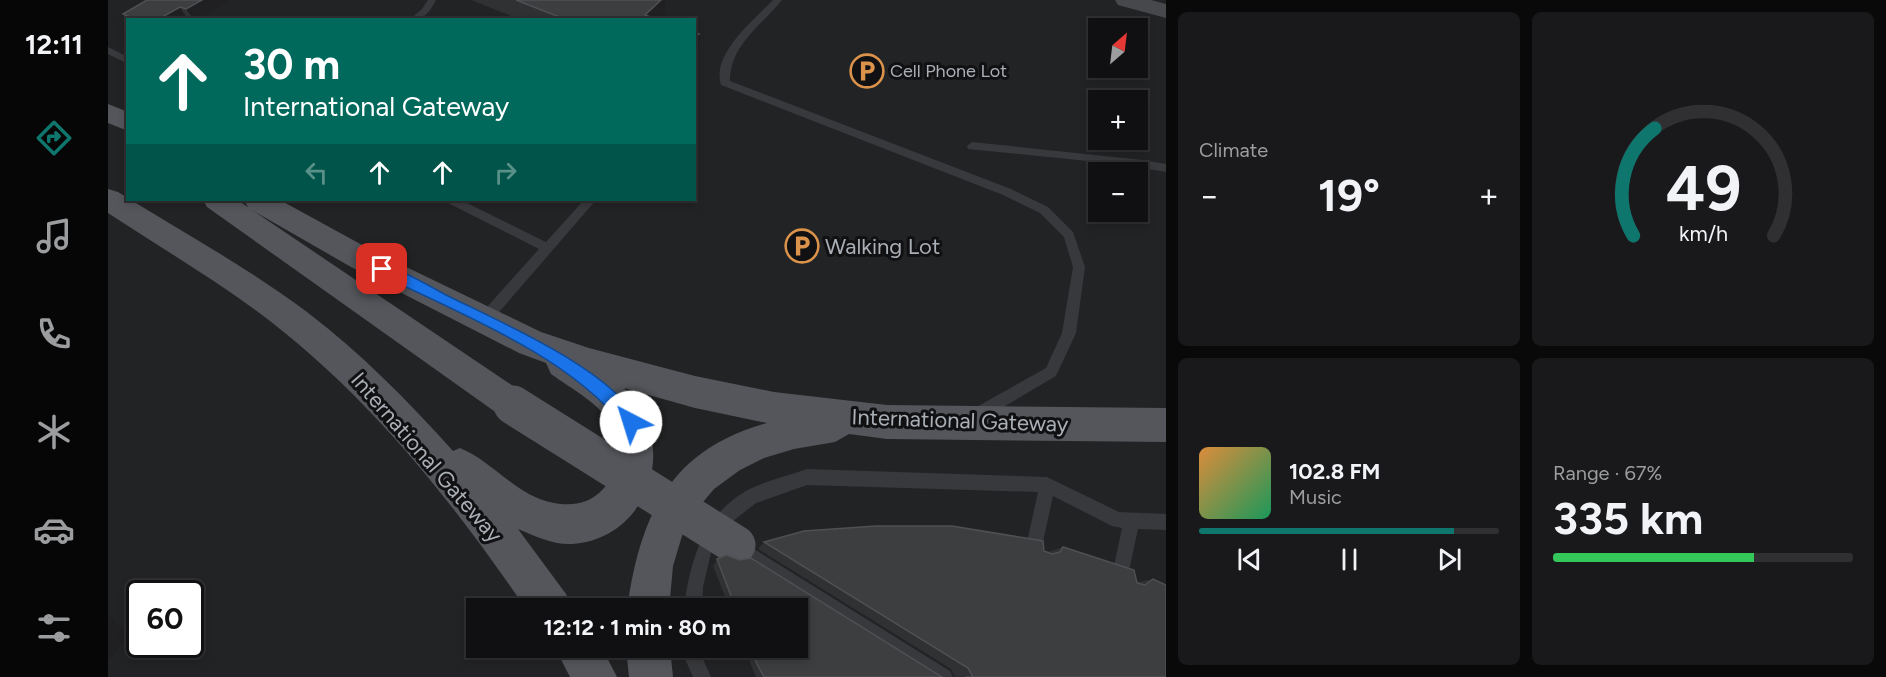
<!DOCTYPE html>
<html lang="en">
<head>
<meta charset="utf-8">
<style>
	body { margin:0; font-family:Figtree,sans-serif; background:#19191b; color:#f1f3f6; height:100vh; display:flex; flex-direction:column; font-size:22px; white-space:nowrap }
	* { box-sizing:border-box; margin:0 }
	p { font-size:20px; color:#9c9d9f }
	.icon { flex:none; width:33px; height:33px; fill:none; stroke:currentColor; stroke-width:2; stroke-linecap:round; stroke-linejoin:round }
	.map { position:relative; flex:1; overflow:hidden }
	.drawer { display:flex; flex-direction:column; gap:12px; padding:12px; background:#09090a; width:720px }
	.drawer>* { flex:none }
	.hud { position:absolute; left:18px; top:18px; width:570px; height:183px; border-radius:0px; box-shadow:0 3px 9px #0003,0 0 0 2px #303032; background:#00695c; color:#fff; overflow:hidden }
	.needle { width:39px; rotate:28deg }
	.tools { position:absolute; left:980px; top:18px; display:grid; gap:12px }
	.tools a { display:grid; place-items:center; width:60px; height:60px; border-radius:0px; background:#101012; box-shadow:0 3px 9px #0003,0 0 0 2px #303032; font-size:30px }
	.speed { position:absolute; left:18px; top:580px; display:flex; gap:12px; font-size:30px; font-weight:700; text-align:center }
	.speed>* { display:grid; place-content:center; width:78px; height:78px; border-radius:50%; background:#101012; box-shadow:0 3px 9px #0003,0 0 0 2px #303032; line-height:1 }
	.speed .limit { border:3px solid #111; border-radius:9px; background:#fff; color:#111 }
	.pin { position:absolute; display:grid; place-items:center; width:51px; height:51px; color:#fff; margin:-26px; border-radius:12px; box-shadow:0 3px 9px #0006 }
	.me { position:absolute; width:66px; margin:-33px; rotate:320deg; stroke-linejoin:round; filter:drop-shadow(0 0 4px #0008) }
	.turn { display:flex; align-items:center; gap:21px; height:126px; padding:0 18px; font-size:27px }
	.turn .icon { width:78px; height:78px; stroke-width:2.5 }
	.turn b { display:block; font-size:42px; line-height:51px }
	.lanes { display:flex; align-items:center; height:57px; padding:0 18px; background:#0003; justify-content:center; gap:30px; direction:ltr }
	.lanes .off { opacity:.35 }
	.big { font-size:45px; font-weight:700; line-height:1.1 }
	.drawer .tile { flex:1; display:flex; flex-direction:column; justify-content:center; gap:9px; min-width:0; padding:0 21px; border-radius:9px; background:#19191b }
	.drawer .dial { align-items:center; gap:0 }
	.dial svg { height:156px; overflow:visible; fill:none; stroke:#303032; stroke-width:7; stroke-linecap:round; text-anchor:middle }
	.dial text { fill:#f1f3f6; stroke:none }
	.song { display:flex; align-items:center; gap:18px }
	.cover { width:72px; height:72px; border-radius:9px; background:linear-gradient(135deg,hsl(30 70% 55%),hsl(150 70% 35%)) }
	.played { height:6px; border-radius:3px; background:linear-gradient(90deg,#0f766e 85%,#303032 85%) }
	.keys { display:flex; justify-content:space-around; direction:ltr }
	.heat { display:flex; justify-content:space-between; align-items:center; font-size:33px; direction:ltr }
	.charge { height:9px; border-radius:4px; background:linear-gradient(90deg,#34c759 67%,#303032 0) }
	.drawer .tiles { flex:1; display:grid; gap:12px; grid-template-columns:repeat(2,1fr) }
	.trip { position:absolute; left:358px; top:598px; width:342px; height:60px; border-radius:0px; background:#101012; box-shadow:0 3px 9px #0003,0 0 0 2px #303032; font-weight:700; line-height:60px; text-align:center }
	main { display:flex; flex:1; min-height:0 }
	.tab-bar { display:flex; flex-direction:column; width:108px; justify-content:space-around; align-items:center; background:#060607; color:#9c9d9f }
	.tab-bar .icon { width:42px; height:42px }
	.tab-bar .active { color:#0f766e }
	.tab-bar b { font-size:27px; color:#f1f3f6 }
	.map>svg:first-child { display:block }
	.built { fill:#222324; fill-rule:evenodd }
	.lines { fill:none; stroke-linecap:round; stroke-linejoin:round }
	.lane { fill:#38393c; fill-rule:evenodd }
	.secondary { fill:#46484c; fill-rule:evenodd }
	.primary { fill:#54565b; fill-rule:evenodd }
	.primary-bridge { stroke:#54565b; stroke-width:39 }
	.wall { fill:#2f3132 }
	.shaded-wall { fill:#202022 }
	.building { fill:#3c3e40; stroke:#4e5053; stroke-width:1.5 }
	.route { fill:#1a73e8; stroke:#114b97; stroke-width:1.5 }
	.labels { text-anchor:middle; stroke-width:6; stroke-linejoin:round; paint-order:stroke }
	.far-poi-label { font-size:18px; fill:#aaafb6; stroke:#111113; text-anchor:start }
	.poi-label { font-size:22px; fill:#aaafb6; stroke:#111113; text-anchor:start }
	.street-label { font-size:22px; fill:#aaafb6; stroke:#111113 }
</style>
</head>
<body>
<main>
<nav class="tab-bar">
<b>12:11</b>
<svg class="icon active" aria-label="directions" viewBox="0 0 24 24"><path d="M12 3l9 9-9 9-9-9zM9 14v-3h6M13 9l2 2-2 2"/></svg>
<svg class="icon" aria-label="music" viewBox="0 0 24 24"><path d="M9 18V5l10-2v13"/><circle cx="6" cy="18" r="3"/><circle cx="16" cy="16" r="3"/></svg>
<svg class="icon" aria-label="phone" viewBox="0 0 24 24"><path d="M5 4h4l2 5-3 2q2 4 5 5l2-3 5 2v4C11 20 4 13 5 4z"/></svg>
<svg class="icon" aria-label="climate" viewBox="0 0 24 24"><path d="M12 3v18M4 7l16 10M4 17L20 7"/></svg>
<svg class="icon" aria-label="car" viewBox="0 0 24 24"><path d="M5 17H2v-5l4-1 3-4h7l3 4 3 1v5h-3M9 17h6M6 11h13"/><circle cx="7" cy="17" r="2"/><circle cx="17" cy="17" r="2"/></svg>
<svg class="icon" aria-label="filters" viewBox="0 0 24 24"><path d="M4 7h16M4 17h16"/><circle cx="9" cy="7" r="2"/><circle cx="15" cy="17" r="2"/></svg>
</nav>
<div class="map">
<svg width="1058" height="677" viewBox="0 0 1058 677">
	<rect width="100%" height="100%" fill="#161618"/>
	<path class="built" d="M0,0H1058V677H0ZM20,20H586V200H20ZM990,28H1029V68H990ZM990,100H1029V140H990ZM990,172H1029V212H990ZM32,594H82V645H32ZM369,609H690V648H369Z"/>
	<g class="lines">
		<path class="lane" d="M320,0H328C321,13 316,20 301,20L314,9Z
			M665,0H674C653,26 622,45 622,81L903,189L940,207L965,232L977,267L968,333L948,376L875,419L870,421L865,419L863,414L865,409L938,368L954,333L965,267L956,237L932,213L895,195L613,85C603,54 646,20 665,0Z
			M0,47L20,57V64L0,54Z
			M864,142L1034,160L1058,164V172L1010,164L860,149L859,146Z
			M338,200H353L438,242L476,200H488L380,325H370L368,321L370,317L431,249L340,203Z
			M699,469L939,477L1011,512L1058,514V530L1030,529L1019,580L1017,586L1011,588L1005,586L1003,580L1014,528L1004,526L945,496L933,551L931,557L925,559L919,557L917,551L930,492L699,485L648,503L625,521L603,553L595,587L594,609H576C581,564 595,515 638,491C656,481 679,476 699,469Z
			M630,539L842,671L845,677H820L624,553L622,547L624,541Z
			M572,648H590L603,677H585Z"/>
		<path class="secondary" d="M1007,0H1043L1058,4V18L1010,5Z"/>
		<path class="primary" d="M0,104L20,112V131L0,123Z
			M0,189L10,192C71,230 139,267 199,312C253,353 300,401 345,451L352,448C386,462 408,496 446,503C456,505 468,505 478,501C504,492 520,451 506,427C492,404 464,389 443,374L438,363L411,353L243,267L144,210L417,394L423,405L417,416L405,421L393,416L99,207L95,200H129L140,207L136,200H172L265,251L433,332L481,348L587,376L666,392L779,405L1058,408V442L779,439L741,434L727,442L686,449L656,458L632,470L606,489L585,514L574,536L565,566L561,609H519C532,515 562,450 659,423L587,408L516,388C573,441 542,539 464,544C445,545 427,536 410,529L458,594L464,609H418C349,508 272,410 177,333C122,288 59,252 0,213Z
			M447,648H494L509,677H462Z
			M518,648H562L565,677H521Z"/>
		<path class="primary-bridge" d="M405,405L628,545"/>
	</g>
	<path class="wall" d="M123,0L90,20H20L15,14Z
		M363,0H557V14L551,20H413Z
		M656,542L936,551L939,552L955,547L1029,582L1045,579L1058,677H847L843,669L650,549Z
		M609,559L834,677H648L643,665L636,648H690V609H622L605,566Z"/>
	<path class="shaded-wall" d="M94,0H123L90,20H86L78,9Z
		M553,0H557V14L551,20L537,15Z
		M72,7L80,20H49Z
		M591,34L590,53L586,56V39Z
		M0,614L22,636L0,660Z"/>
	<path class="building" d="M39,0H94L78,9L72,7L49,20H27L15,14Z
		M408,0H553L537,15L550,20H459Z
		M586,33L591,34L586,39Z
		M768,526H844L935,541L936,551L944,554L952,552L955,547L1026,570L1029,583L1037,585L1045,579L1058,585V677H858H865L860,668L656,542L696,531Z
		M618,555L632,560L643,558L834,677H656L649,664L643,648H690V609H628L609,559Z"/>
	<path class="route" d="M274,264C297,271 319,285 340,296C390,321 507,371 530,422L528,427H517C458,354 352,314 269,273V265Z"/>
	<defs>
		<g id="parking-ring" transform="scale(1.725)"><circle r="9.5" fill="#111113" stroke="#db934b" stroke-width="1.5"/><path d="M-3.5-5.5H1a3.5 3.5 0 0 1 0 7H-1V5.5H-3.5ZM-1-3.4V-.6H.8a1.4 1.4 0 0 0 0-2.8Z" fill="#db934b"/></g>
	</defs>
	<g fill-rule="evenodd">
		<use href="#parking-ring" x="759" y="71"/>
		<use href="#parking-ring" x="694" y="246"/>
	</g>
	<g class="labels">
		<g class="far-poi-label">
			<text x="782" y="77">Cell Phone Lot</text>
		</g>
		<g class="poi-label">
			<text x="717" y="254">Walking Lot</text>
		</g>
		<g class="street-label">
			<text transform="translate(852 420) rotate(2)" y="8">International Gateway</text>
			<text transform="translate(319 457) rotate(49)" y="8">International Gateway</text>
		</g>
	</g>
</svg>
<div class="tools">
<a><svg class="needle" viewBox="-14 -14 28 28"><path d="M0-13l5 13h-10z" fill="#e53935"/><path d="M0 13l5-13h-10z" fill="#9c9d9f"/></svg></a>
<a>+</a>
<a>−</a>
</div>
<div class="speed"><div class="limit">60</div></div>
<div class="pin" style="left:274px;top:269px;background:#d93025"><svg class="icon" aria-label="arrive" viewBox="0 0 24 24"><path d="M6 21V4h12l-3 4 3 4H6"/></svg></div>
<svg class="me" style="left:523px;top:422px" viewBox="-20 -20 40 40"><circle r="19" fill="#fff"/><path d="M0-13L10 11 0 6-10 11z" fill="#1a73e8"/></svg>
<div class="trip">12:12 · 1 min · 80 m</div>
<div class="hud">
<div class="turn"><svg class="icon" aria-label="ahead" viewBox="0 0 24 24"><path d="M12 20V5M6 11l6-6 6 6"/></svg><div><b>30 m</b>International Gateway</div></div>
<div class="lanes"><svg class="icon off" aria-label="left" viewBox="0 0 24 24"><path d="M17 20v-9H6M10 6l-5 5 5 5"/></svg><svg class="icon" aria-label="ahead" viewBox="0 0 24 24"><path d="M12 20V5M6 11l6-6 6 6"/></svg><svg class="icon" aria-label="ahead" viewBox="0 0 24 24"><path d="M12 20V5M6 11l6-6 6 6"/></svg><svg class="icon off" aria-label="right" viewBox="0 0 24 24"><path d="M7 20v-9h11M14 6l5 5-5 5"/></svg></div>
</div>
</div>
<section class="drawer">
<div class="tiles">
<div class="tile"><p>Climate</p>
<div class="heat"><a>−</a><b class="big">19°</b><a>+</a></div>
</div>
<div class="tile dial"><svg viewBox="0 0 100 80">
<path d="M14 69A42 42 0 1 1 86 69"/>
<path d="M14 69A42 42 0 0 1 25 14" stroke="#0f766e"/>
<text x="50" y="56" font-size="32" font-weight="700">49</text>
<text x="50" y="72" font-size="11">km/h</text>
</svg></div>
<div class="tile">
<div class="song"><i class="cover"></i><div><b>102.8 FM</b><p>Music</p></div></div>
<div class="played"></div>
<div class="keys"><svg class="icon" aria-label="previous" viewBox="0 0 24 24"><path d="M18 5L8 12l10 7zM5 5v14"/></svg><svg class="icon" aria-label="pause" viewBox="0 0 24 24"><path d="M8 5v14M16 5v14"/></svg><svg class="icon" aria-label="next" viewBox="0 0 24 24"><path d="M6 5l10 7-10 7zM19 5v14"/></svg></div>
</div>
<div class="tile"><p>Range · 67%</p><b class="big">335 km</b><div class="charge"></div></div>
</div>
</section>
</main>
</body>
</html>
